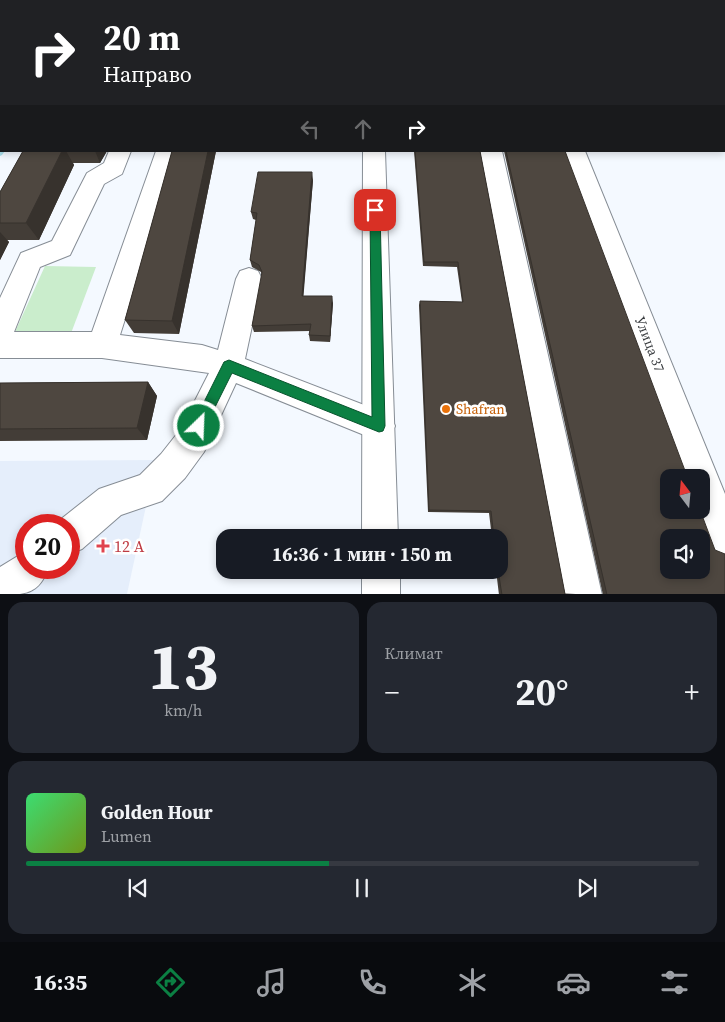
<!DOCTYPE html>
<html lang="ru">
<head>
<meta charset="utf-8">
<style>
	body { margin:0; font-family:"Source Serif 4",serif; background:#242831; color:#f1f3f6; height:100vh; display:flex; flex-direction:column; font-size:19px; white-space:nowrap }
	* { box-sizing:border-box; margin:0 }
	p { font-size:16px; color:#9ea1a6 }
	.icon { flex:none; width:28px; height:28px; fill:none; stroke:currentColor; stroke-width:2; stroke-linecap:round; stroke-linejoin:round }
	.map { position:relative; height:594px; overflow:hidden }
	.panel { display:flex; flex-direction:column; gap:8px; padding:8px; background:#0d0f14; flex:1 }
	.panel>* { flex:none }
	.hud { position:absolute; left:0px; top:0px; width:725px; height:152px; box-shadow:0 2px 8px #0003; background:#202124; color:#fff; overflow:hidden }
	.needle { width:32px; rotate:344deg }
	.tools { position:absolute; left:660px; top:469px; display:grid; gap:10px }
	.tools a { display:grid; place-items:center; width:50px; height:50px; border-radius:10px; background:#171b24; box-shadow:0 2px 8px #0003; font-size:25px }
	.speed { position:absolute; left:15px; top:514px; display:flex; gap:10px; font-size:25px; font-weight:700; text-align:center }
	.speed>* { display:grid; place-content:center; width:65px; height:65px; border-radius:50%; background:#171b24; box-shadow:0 2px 8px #0003; line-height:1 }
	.speed .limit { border:8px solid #d22; background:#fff; color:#111 }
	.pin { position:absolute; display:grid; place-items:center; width:42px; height:42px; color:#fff; margin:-21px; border-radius:10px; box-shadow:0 2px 8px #0006 }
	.me { position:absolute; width:55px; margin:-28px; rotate:24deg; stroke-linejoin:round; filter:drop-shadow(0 0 4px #0008) }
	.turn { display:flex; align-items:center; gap:18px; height:105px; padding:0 20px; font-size:22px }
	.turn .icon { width:65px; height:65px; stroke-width:2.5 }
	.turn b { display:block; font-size:35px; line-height:42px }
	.lanes { display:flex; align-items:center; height:48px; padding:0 20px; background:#0003; justify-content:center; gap:25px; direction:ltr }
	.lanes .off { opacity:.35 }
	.big { font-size:38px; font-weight:700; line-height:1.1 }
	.panel .card { flex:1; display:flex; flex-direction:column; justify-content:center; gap:8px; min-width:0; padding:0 18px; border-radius:15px; background:#242831 }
	.panel .dial { align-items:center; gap:0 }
	.dial b { font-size:65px; line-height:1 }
	.song { display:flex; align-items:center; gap:15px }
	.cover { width:60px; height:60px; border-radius:8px; background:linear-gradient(135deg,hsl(140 70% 55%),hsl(80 70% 35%)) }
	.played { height:5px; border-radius:2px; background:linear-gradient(90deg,#0b8043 45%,#363941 45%) }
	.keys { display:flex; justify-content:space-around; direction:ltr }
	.heat { display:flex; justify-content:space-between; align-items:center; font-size:28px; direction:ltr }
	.panel .tiles { flex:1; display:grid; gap:8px; grid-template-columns:1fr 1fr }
	.card:last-child { grid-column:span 2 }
	.trip { position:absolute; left:216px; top:529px; width:292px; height:50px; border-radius:15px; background:#171b24; box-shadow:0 2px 8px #0003; font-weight:700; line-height:50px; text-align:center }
	.tabs { display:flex; height:80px; justify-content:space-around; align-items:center; background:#090b0e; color:#9ea1a6 }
	.tabs .icon { width:35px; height:35px }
	.tabs .selected { color:#0b8043 }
	.tabs b { font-size:22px; color:#f1f3f6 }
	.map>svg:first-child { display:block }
	.built { fill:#e5eefb; fill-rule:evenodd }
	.green { fill:#caedcc }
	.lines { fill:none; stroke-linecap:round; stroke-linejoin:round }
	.stream { fill:#a9dfeb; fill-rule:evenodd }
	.minor-casing { stroke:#868d95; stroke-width:2 }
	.major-casing { stroke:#868d95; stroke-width:2 }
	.minor { fill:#fff; fill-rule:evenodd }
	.major { fill:#fff; fill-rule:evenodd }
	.wall { fill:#433d37 }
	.shaded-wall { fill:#37322d }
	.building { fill:#4e4740; stroke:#37322d; fill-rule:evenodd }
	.route { fill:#0b8043; stroke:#07532c }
	.food-dot { fill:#e8710a; stroke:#fff; stroke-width:2 }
	.health-dot { fill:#e0444e; stroke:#fff; stroke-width:2 }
	.labels { text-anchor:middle; stroke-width:5; stroke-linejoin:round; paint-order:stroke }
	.street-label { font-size:14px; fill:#3a3d40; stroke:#fff }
	.food-label { font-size:14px; fill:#c56008; stroke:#fff; text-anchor:start }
	.near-health-label { font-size:16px; fill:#be3a42; stroke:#fff; text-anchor:start }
</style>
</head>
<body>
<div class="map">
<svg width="725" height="595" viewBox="0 0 725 595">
	<rect width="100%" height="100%" fill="#f4f9ff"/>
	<path class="built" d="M156,460L127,594H0V461ZM26,525H69V568H26Z"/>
	<path class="green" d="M45,266L96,267L70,336L14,334Z"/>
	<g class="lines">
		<path class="stream" d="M1,149V151H5L2,155L0,156V150Z"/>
		<g class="minor-casing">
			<path id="minor" d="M203,0H219L220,1H203Z
				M0,21H1V31H0Z
				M109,151H131L122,174L104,184L70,255L40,267L14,332H92L156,151H178L120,335L202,345L218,350L236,279L240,271L249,268L258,271L262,279L245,359L390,415L395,426L390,437L379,441L236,383L204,452L185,478L162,501L121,515L82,549L69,554V525H56V523L99,489L140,475L161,454L180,430L209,373L102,358H0V298L21,253L52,241L87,173L104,163Z
				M480,151H502L602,595H564Z
				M563,151H585L725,494V556L712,551L697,510H701V478H684Z
				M26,551V568H48C40,594 24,595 0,595V567Z"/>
		</g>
		<g class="major-casing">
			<path id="major" d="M361,0H377L378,1H361Z
				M363,151H385L398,538H362Z
				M362,570H400V595H362Z"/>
		</g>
		<use href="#minor" class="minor"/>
		<use href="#major" class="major"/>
	</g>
	<path class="wall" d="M0,0L1,1V19L0,20Z
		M23,151H107L100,163H73L74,165L39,240H7L9,242L0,260V192Z
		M172,151H216L179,334L134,333L125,320Z
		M414,151H480L565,594L586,595H499L496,570H500V538H492L489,513L428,512L419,305L420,301L462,302L457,267L423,266Z
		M504,151H565L669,478L715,550L725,595H603Z
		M313,180L303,296L333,303L330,342L310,341L309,335L310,331L254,332L252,326L262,275L261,272L252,267L250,260L256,220L253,219L251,212Z
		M148,382L157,396L147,440L0,441V383Z"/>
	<path class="shaded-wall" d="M11,0H33L32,1H10Z
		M130,0H143L142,1H129Z
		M0,84L1,86V94L0,96Z
		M62,151H66L74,165L39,240L26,223Z
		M95,151H107L100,163Z
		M208,151H216L179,334L172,321Z
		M312,172L313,180L303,302L302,296Z
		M0,232L9,242L0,260Z
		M332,296L333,303L330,342V336Z
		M148,382L157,396L147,440L137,428Z"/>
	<path class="building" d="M0,0H11L10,1H1V4H0Z
		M104,0H130L129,1H104Z
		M221,0H332V1H220Z
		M424,0H534V1H424Z
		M23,151H62L26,223H0V192Z
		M172,151H208L172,321L125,320Z
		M415,151H480L565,594L586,595H502L498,570H500V538H494L491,511L429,510L420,301L463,302L458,262H424Z
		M506,151H565L687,476L700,478H669V510H700L715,550L725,554V595H607ZM669,538H701V570H669Z
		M258,172H312L302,296H332L330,336L309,335L311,324L252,326L262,272L259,265L250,260L257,213L251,212Z
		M148,382L137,428L0,429V383Z
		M701,482L704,489V506L701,507Z"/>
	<path class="route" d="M375,206L380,210L385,426L383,431L379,432L232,373L203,431L199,433L194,431L192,426L224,362L229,360L372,417L370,210Z"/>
	<circle class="food-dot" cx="446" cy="409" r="5"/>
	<path class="health-dot" d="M100.5 538.5h5v5h5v5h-5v5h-5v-5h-5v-5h5z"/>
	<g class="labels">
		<g class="street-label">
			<text transform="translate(650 344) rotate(69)" y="5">Улица 37</text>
		</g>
		<g class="food-label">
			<text x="456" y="414">Shafran</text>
		</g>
		<g class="near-health-label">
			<text x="114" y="552">12 А</text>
		</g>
	</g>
</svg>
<div class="tools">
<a><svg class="needle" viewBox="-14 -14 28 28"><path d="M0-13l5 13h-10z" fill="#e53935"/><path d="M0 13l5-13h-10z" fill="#9ea1a6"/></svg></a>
<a><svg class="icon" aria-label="sound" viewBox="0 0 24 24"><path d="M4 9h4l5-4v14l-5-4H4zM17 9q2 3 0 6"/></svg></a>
</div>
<div class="speed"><div class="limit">20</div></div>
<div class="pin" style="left:375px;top:210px;background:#d93025"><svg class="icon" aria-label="arrive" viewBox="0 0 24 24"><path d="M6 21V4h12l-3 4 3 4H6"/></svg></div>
<svg class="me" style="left:199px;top:426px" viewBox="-20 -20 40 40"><circle r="17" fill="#0b8043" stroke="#fff" stroke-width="3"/><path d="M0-11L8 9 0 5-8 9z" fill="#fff"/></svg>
<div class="trip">16:36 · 1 мин · 150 m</div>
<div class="hud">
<div class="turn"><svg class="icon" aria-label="right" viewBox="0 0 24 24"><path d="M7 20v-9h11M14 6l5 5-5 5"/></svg><div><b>20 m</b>Направо</div></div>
<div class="lanes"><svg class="icon off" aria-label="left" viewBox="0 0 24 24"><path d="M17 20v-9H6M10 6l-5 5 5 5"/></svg><svg class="icon off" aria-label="ahead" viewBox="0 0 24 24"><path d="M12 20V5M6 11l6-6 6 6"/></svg><svg class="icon" aria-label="right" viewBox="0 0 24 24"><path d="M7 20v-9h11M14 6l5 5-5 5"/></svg></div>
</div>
</div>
<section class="panel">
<div class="tiles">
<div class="card dial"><b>13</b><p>km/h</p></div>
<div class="card"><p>Климат</p>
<div class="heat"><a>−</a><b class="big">20°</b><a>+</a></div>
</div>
<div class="card">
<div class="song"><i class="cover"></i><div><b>Golden Hour</b><p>Lumen</p></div></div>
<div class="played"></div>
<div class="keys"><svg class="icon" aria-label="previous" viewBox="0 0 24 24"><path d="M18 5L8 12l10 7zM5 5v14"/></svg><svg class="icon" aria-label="pause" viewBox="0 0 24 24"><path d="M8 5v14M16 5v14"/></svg><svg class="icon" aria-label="next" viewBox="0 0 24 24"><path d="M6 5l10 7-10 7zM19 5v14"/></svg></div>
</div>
</div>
</section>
<nav class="tabs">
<b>16:35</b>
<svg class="icon selected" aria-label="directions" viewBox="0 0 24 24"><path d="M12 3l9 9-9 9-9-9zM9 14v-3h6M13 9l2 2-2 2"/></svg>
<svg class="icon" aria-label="music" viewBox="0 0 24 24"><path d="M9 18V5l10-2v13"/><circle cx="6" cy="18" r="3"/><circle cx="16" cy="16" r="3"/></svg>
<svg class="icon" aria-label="phone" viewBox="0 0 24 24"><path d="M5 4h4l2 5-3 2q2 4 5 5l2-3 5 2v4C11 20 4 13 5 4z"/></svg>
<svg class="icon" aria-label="climate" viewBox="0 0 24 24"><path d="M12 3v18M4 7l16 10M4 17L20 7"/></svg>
<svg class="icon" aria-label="car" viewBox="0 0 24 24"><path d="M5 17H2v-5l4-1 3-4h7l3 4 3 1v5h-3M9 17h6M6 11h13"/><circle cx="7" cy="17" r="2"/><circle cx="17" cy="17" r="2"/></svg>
<svg class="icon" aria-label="filters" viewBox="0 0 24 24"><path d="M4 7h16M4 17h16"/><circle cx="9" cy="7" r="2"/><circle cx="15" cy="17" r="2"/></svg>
</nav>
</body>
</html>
